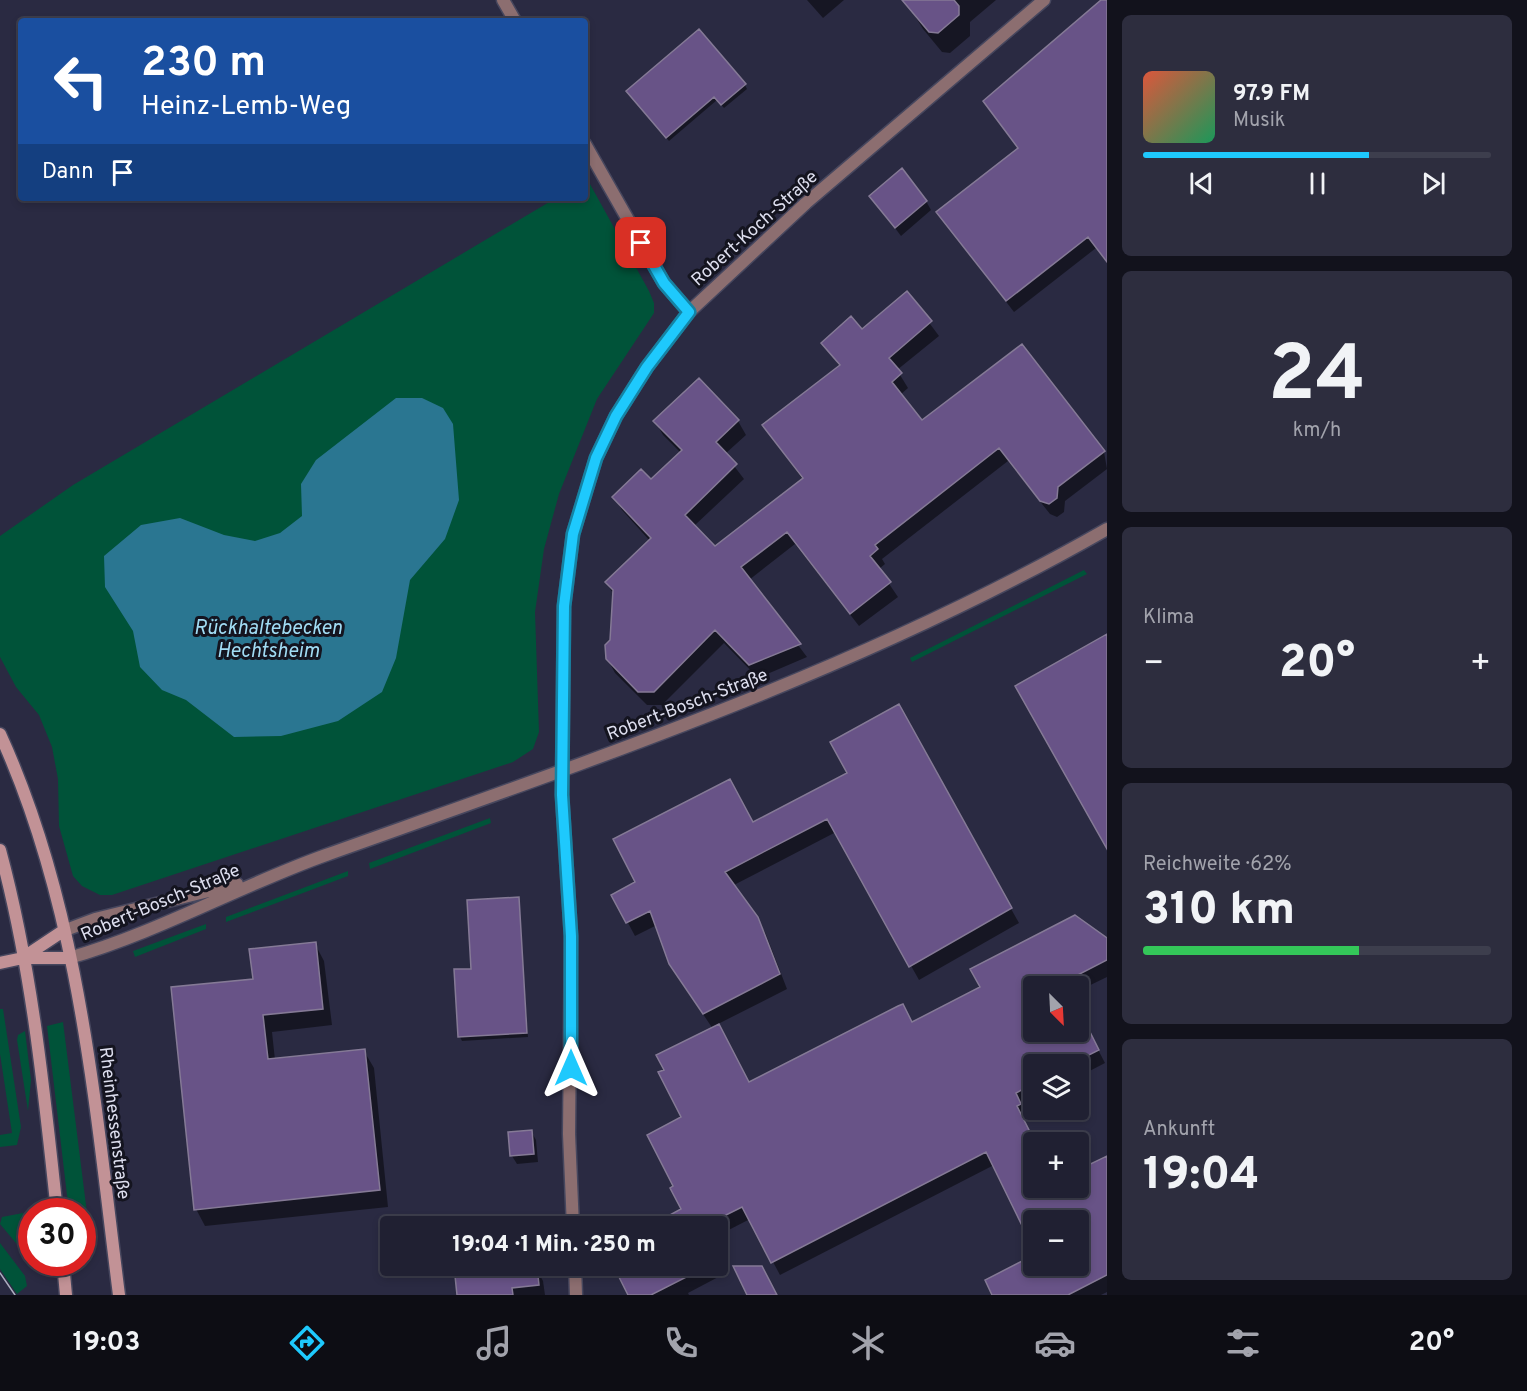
<!DOCTYPE html>
<html lang="de">
<head>
<meta charset="utf-8">
<style>
	body { margin:0; font-family:Overpass,sans-serif; background:#2d2d3e; color:#f1f3f6; height:100vh; display:flex; flex-direction:column; font-size:22px; white-space:nowrap }
	* { box-sizing:border-box; margin:0 }
	p { font-size:20px; color:#a2a3ac }
	.icon { flex:none; width:33px; height:33px; fill:none; stroke:currentColor; stroke-width:2; stroke-linecap:round; stroke-linejoin:round }
	.map { position:relative; flex:1; overflow:hidden }
	.drawer { display:flex; flex-direction:column; gap:15px; padding:15px; background:#12121c; width:420px }
	.drawer>* { flex:none }
	.guide { position:absolute; left:18px; top:18px; width:570px; height:183px; border-radius:6px; box-shadow:0 3px 9px #0003,0 0 0 2px #3d3e4d; background:#1a4fa0; color:#fff; overflow:hidden }
	.needle { width:39px; rotate:156deg }
	.controls { position:absolute; left:1023px; top:976px; display:grid; gap:12px }
	.controls a { display:grid; place-items:center; width:66px; height:66px; border-radius:6px; background:#202032; box-shadow:0 3px 9px #0003,0 0 0 2px #3d3e4d; font-size:30px }
	.speed { position:absolute; left:18px; top:1198px; display:flex; gap:12px; font-size:30px; font-weight:700; text-align:center }
	.speed>* { display:grid; place-content:center; width:78px; height:78px; border-radius:50%; background:#202032; box-shadow:0 3px 9px #0003,0 0 0 2px #3d3e4d; line-height:1 }
	.speed .limit { border:9px solid #d22; background:#fff; color:#111 }
	.pin { position:absolute; display:grid; place-items:center; width:51px; height:51px; color:#fff; margin:-26px; border-radius:12px; box-shadow:0 3px 9px #0006 }
	.me { position:absolute; width:66px; margin:-33px; rotate:0deg; stroke-linejoin:round; filter:drop-shadow(0 0 4px #0008) }
	.turn { display:flex; align-items:center; gap:21px; height:126px; padding:0 24px; font-size:27px }
	.turn .icon { width:78px; height:78px; stroke-width:2.5 }
	.turn b { display:block; font-size:42px; line-height:51px }
	.then { display:flex; align-items:center; height:57px; padding:0 24px; background:#0003; gap:12px; font-size:22px }
	.big { font-size:45px; font-weight:800; line-height:1.1 }
	.drawer .card { flex:1; display:flex; flex-direction:column; justify-content:center; gap:9px; min-width:0; padding:0 21px; border-radius:9px; background:#2d2d3e }
	.drawer .dial { align-items:center; gap:0 }
	.dial b { font-size:78px; line-height:1 }
	.song { display:flex; align-items:center; gap:18px }
	.cover { width:72px; height:72px; border-radius:9px; background:linear-gradient(135deg,hsl(10 70% 55%),hsl(150 70% 35%)) }
	.played { height:6px; border-radius:3px; background:linear-gradient(90deg,#1ec9fd 65%,#3d3e4d 65%) }
	.keys { display:flex; justify-content:space-around; direction:ltr }
	.heat { display:flex; justify-content:space-between; align-items:center; font-size:33px; direction:ltr }
	.charge { height:9px; border-radius:4px; background:linear-gradient(90deg,#34c759 62%,#3d3e4d 0) }
	.trip { position:absolute; left:380px; top:1216px; width:348px; height:60px; border-radius:6px; background:#202032; box-shadow:0 3px 9px #0003,0 0 0 2px #3d3e4d; font-weight:800; line-height:60px; text-align:center }
	.dock { display:flex; height:96px; justify-content:space-around; align-items:center; background:#0d0d14; color:#a2a3ac }
	.dock .icon { width:42px; height:42px }
	.dock .on { color:#1ec9fd }
	.dock b { font-size:27px; color:#f1f3f6 }
	main { display:flex; flex:1; min-height:0 }
	.map>svg:first-child { display:block }
	.green { fill:#005339 }
	.water { fill:#2a7691 }
	.shadow { fill:#0007 }
	.building { fill:#685387; stroke:#857a96; stroke-width:1.5 }
	.lines { fill:none; stroke-linecap:round; stroke-linejoin:round }
	.street-casing { stroke:#47475e; stroke-width:15 }
	.secondary-casing { stroke:#47475e; stroke-width:15 }
	.street { stroke:#8c6e70; stroke-width:12 }
	.secondary { stroke:#c29296; stroke-width:12 }
	.tram { stroke:#adaec0; stroke-width:1.5 }
	.route-casing { stroke:#1483a4; stroke-width:15 }
	.route { stroke:#1ec9fd; stroke-width:10 }
	.labels { text-anchor:middle; stroke-width:6; stroke-linejoin:round; paint-order:stroke }
	.street-label { font-size:18px; fill:#dddeee; stroke:#14141f }
	.water-label { font-size:20px; font-style:italic; fill:#a1dcf4; stroke:#14141f }
</style>
</head>
<body>
<main>
<div class="map">
<svg width="1107" height="1295" viewBox="0 0 1107 1295">
	<rect width="100%" height="100%" fill="#2a2a42"/>
	<path class="green" d="M585,175L649,291L654,303V313L597,399L559,494L544,549L535,612L539,732L533,749L513,762L112,895H100L82,886L73,876L59,826L58,779L52,747L39,715L16,687L0,657V536L73,485L556,198H585Z
		M1084,570L1087,574L912,662L910,658Z
		M490,818L491,823L370,869L369,863Z
		M348,871V876L226,922V917Z
		M206,924V929L135,957L133,951Z
		M0,1009H3L21,1127L17,1145L0,1147V1135L12,1133L0,1054Z
		M63,1022L90,1237L83,1258L82,1212H69L47,1026Z
		M25,1031L31,1080L28,1111L17,1040L18,1035Z
		M23,1213L31,1261L0,1224L2,1217Z
		M0,1243L25,1276L27,1286L17,1294L0,1269Z"/>
	<path class="water" d="M396,398H422L443,408L453,424L459,500L445,539L410,580L396,658L382,692L338,721L281,736L234,737L186,700L162,690L140,667L133,631L105,587L104,556L141,525L180,518L224,535L255,541L280,533L302,516L301,484L316,460Z"/>
	<path class="shadow" d="M807,0H844L823,18Z
		M905,0H996L970,22V36L950,53L942,52L923,29Z
		M1102,0H1107V263L1096,248L1014,312L938,213L1019,150L985,101Z
		M745,85L747,89L724,108L717,100L669,141L630,95Z
		M871,196L926,201L931,210L901,236Z
		M907,293L939,336L897,370L908,388L900,395L921,422L1104,452L1107,469L1065,501L1064,512L1057,517L1050,514L1008,461L882,559L885,564L879,569L898,597L859,626L795,544L749,580L807,657L758,678L724,643L662,705H647L615,673L607,658L611,640L614,595L606,582L650,541L622,510L614,497L651,481L681,453L663,435L655,421L699,380L738,421L746,435L725,454L744,479L694,526L715,548L803,480L764,425L840,367L823,343L862,331Z
		M898,706L1019,923L919,980L836,832L734,885L765,932L787,989L718,1024L749,1084L912,1024L1107,940V977L1078,991V987H1034V1032H1078V1011L1105,1063L1078,1077V1065H1034V1100L1022,1106L1028,1117L1023,1120L1034,1143V1188H1078L1107,1158V1292L1101,1295H994L1034,1266H1078V1221L994,1165L780,1275L750,1219L717,1236V1227H651L683,1210L675,1187L683,1118L666,1070L713,1029L678,977L657,925L635,936L613,895L849,774Z
		M518,899L528,1037L462,1041L460,1037L472,970Z
		M315,944L324,961L332,1025L272,1032L275,1060L364,1051L374,1068L388,1207L205,1226L196,1209L254,980Z
		M531,1131L536,1140L538,1162L517,1164L512,1156Z
		M637,1221L640,1227H626Z
		M514,1222L517,1227H473Z
		M717,1260L724,1274L688,1293L689,1295H630L632,1272L629,1266H717Z
		M455,1266L536,1268L543,1281L545,1295H459Z"/>
	<path class="building" d="M902,0H954L959,6V15L938,33L929,32Z
		M1101,0H1107V262L1088,237L1006,301L936,212L1018,148L983,101Z
		M699,29L746,84L721,105L714,97L666,138L626,91Z
		M902,168L927,201L895,228L869,196Z
		M907,291L932,321L889,358L902,373L892,382L922,420L1022,344L1105,451L1058,487L1057,498L1049,504L1040,501L999,448L875,545L878,549L870,556L891,582L850,614L787,532L741,567L801,644L749,665L715,630L654,692H638L606,659L605,645L610,640L613,590L605,582L651,538L612,497L641,469L651,479L682,450L653,421L699,378L739,420L716,442L737,464L685,515L715,546L803,478L762,425L840,365L821,343L851,316L862,329Z
		M1107,634V849L1015,686Z
		M899,704L1012,908L909,967L827,819L725,872L758,917L780,974L703,1014L669,964L650,911L626,923L611,895L635,882L613,839L730,779L753,822L847,773L830,742Z
		M519,897L527,1033L458,1037L454,969H471L467,900Z
		M1075,915L1107,938V960L1064,982L1067,987H1034V1032H1090L1099,1050L1069,1065H1034V1083L1016,1093L1021,1104L1017,1106L1034,1140V1188H1078V1170L1107,1156V1275L1068,1295H992L985,1280L1034,1255V1266H1078V1221H1034V1250L986,1152L771,1263L742,1207L702,1227H648L681,1209L670,1188L673,1186L647,1135L681,1117L658,1072L664,1070L656,1055L719,1024L749,1082L898,1006L903,1004L912,1022L980,987L970,969Z
		M316,942L323,1009L263,1015L268,1059L365,1049L380,1190L194,1210L171,987L253,979L249,949Z
		M532,1130L534,1154L510,1156L508,1132Z
		M454,1266H537L539,1285L512,1288L513,1295H457Z
		M627,1266H708L651,1295H628L619,1277L630,1271Z
		M733,1266H762L777,1295H747Z"/>
	<g class="lines">
		<g class="street-casing">
			<path id="street" d="M503,0L515,21
				M585,144L664,283L689,312
				M63,931L95,919L237,884
				M69,958C157,933 239,886 326,855C592,760 861,670 1107,529
				M573,1227L569,1134L571,936L562,795L564,606L573,534L596,458L616,416L647,367L689,312L806,203L1044,0
				M575,1266L576,1295"/>
		</g>
		<g class="secondary-casing">
			<path id="secondary" d="M0,734C80,909 95,1106 119,1295
				M0,850C32,968 44,1091 57,1212
				M24,957L63,931
				M0,963L23,958H69
				M63,1263L66,1295"/>
		</g>
		<use href="#street" class="street"/>
		<use href="#secondary" class="secondary"/>
		<path class="tram" d="M0,1273L15,1295"/>
	</g>
	<g class="lines">
		<g class="route-casing">
			<path id="route" d="M571,1068V936L562,795L564,606L573,534L596,458L616,416L647,367L689,312L664,283L641,243"/>
		</g>
		<use href="#route" class="route"/>
	</g>
	<g class="labels">
		<g class="street-label">
			<text transform="translate(754 228) rotate(-42)" y="6">Robert-Koch-Straße</text>
			<text transform="translate(687 704) rotate(-21)" y="6">Robert-Bosch-Straße</text>
			<text transform="translate(160 902) rotate(-23)" y="6">Robert-Bosch-Straße</text>
			<text transform="translate(115 1123) rotate(83)" y="6">Rheinhessenstraße</text>
		</g>
		<g class="water-label">
			<text x="268" y="634">Rückhaltebecken<tspan x="268" dy="23">Hechtsheim</tspan></text>
		</g>
	</g>
</svg>
<div class="controls">
<a><svg class="needle" viewBox="-14 -14 28 28"><path d="M0-13l5 13h-10z" fill="#e53935"/><path d="M0 13l5-13h-10z" fill="#a2a3ac"/></svg></a>
<a><svg class="icon" aria-label="layers" viewBox="0 0 24 24"><path d="M12 4l9 5-9 5-9-5zM3 14l9 5 9-5"/></svg></a>
<a>+</a>
<a>−</a>
</div>
<div class="speed"><div class="limit">30</div></div>
<div class="pin" style="left:641px;top:243px;background:#d93025"><svg class="icon" aria-label="arrive" viewBox="0 0 24 24"><path d="M6 21V4h12l-3 4 3 4H6"/></svg></div>
<svg class="me" style="left:571px;top:1068px" viewBox="-20 -20 40 40"><path d="M0-17L14 15 0 8-14 15z" fill="#1ec9fd" stroke="#fff" stroke-width="4"/></svg>
<div class="trip">19:04 · 1 Min. · 250 m</div>
<div class="guide">
<div class="turn"><svg class="icon" aria-label="left" viewBox="0 0 24 24"><path d="M17 20v-9H6M10 6l-5 5 5 5"/></svg><div><b>230 m</b>Heinz-Lemb-Weg</div></div>
<div class="then">Dann<svg class="icon" aria-label="arrive" viewBox="0 0 24 24"><path d="M6 21V4h12l-3 4 3 4H6"/></svg></div>
</div>
</div>
<section class="drawer">
<div class="card">
<div class="song"><i class="cover"></i><div><b>97.9 FM</b><p>Musik</p></div></div>
<div class="played"></div>
<div class="keys"><svg class="icon" aria-label="previous" viewBox="0 0 24 24"><path d="M18 5L8 12l10 7zM5 5v14"/></svg><svg class="icon" aria-label="pause" viewBox="0 0 24 24"><path d="M8 5v14M16 5v14"/></svg><svg class="icon" aria-label="next" viewBox="0 0 24 24"><path d="M6 5l10 7-10 7zM19 5v14"/></svg></div>
</div>
<div class="card dial"><b>24</b><p>km/h</p></div>
<div class="card"><p>Klima</p>
<div class="heat"><a>−</a><b class="big">20°</b><a>+</a></div>
</div>
<div class="card"><p>Reichweite · 62%</p><b class="big">310 km</b><div class="charge"></div></div>
<div class="card"><p>Ankunft</p><b class="big">19:04</b></div>
</section>
</main>
<nav class="dock">
<b>19:03</b>
<svg class="icon on" aria-label="directions" viewBox="0 0 24 24"><path d="M12 3l9 9-9 9-9-9zM9 14v-3h6M13 9l2 2-2 2"/></svg>
<svg class="icon" aria-label="music" viewBox="0 0 24 24"><path d="M9 18V5l10-2v13"/><circle cx="6" cy="18" r="3"/><circle cx="16" cy="16" r="3"/></svg>
<svg class="icon" aria-label="phone" viewBox="0 0 24 24"><path d="M5 4h4l2 5-3 2q2 4 5 5l2-3 5 2v4C11 20 4 13 5 4z"/></svg>
<svg class="icon" aria-label="climate" viewBox="0 0 24 24"><path d="M12 3v18M4 7l16 10M4 17L20 7"/></svg>
<svg class="icon" aria-label="car" viewBox="0 0 24 24"><path d="M5 17H2v-5l4-1 3-4h7l3 4 3 1v5h-3M9 17h6M6 11h13"/><circle cx="7" cy="17" r="2"/><circle cx="17" cy="17" r="2"/></svg>
<svg class="icon" aria-label="filters" viewBox="0 0 24 24"><path d="M4 7h16M4 17h16"/><circle cx="9" cy="7" r="2"/><circle cx="15" cy="17" r="2"/></svg>
<b>20°</b>
</nav>
</body>
</html>
